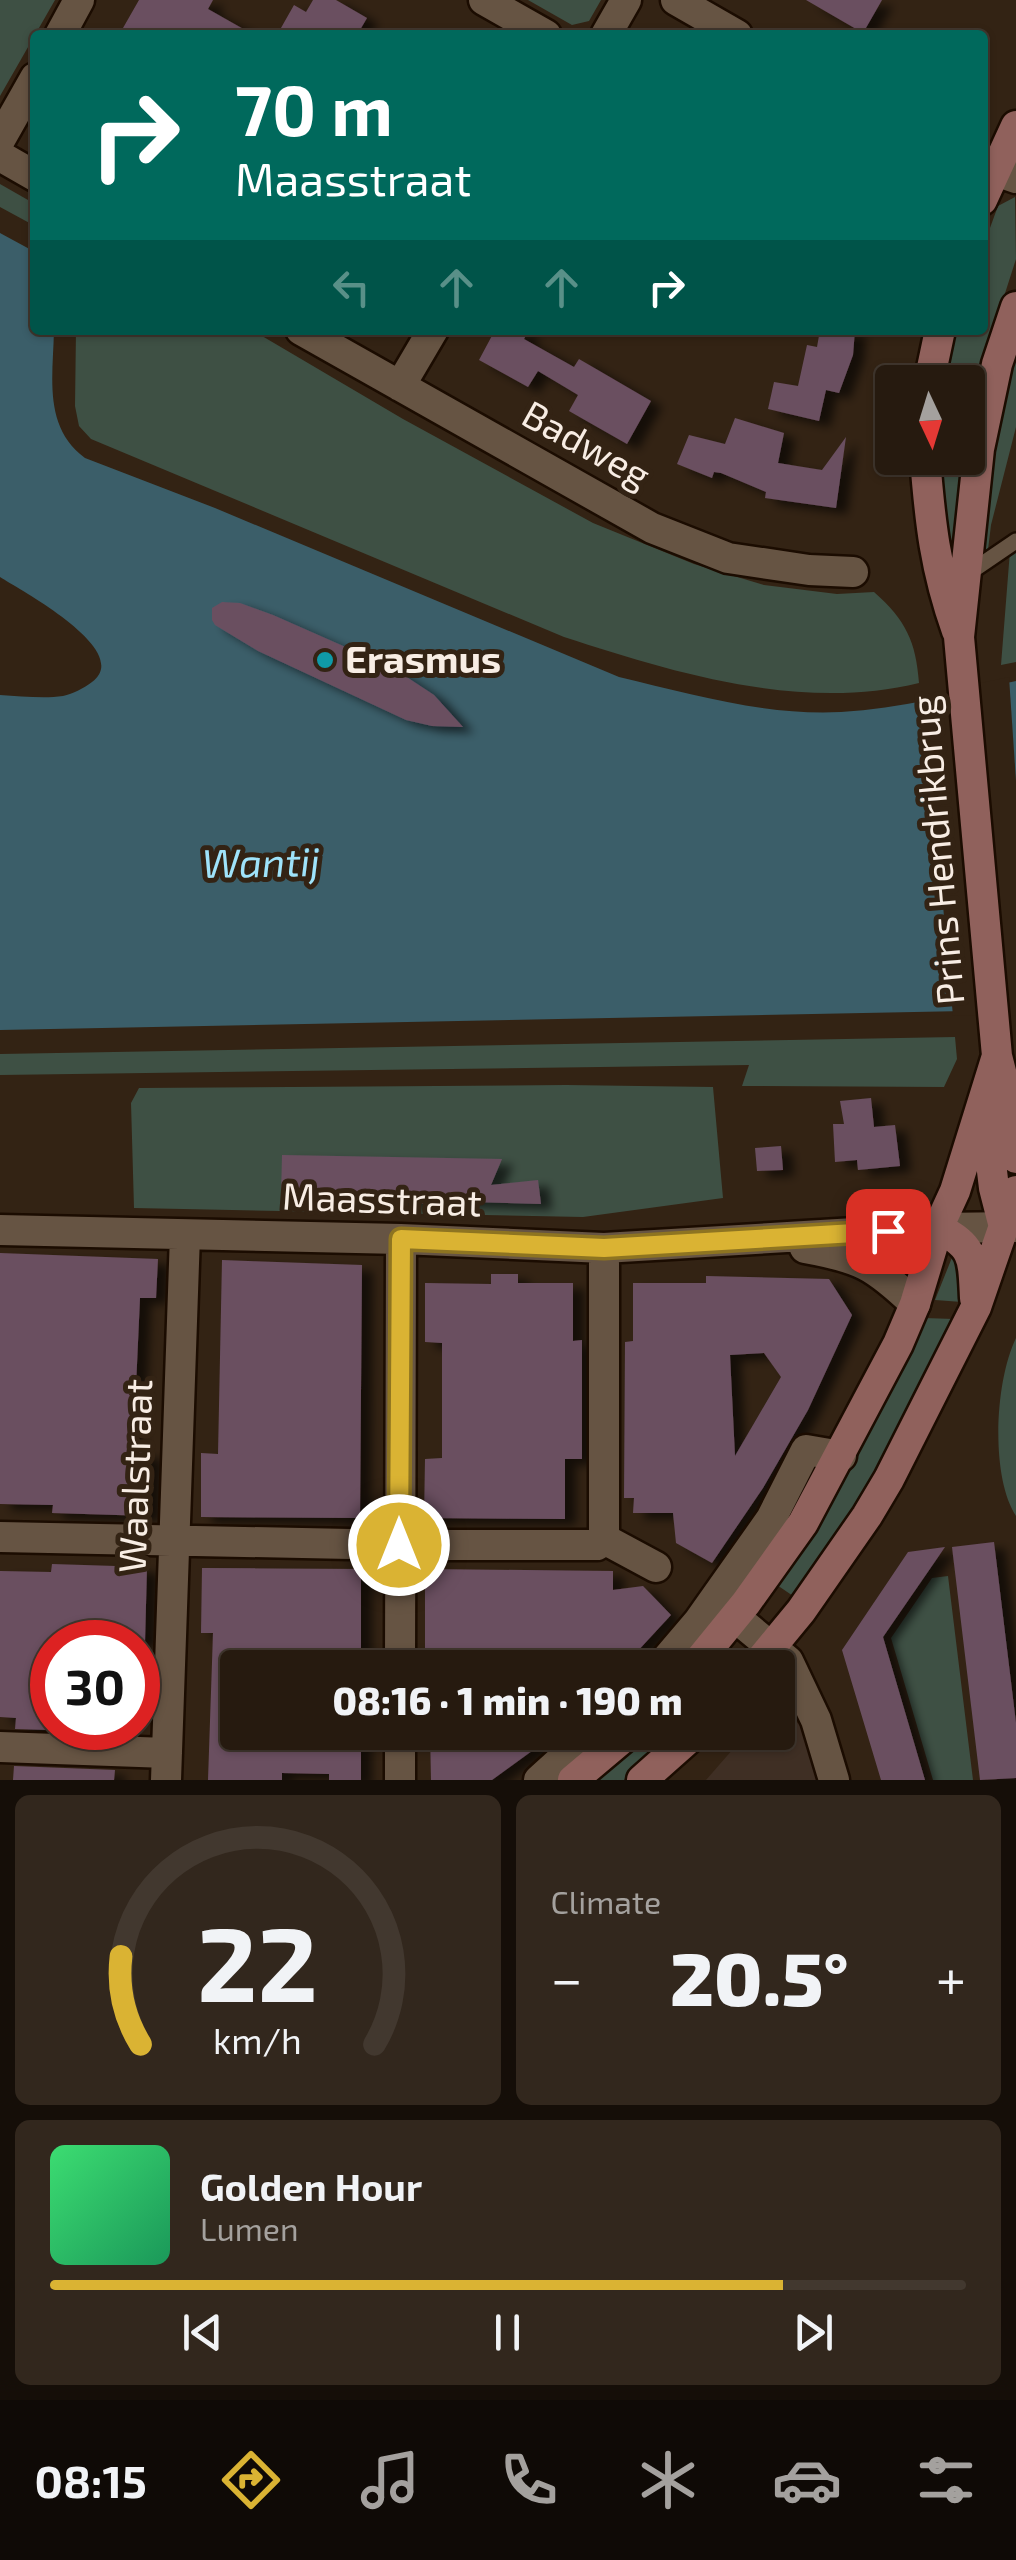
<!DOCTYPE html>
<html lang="en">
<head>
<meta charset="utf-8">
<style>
	body { margin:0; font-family:"Exo 2",sans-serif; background:#32271d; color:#f1f3f6; height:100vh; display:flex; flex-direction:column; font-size:38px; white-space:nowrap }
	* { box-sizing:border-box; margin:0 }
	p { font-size:32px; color:#a4a19e }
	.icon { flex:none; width:55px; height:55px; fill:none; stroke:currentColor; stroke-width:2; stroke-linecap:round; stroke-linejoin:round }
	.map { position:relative; height:1780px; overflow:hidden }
	.drawer { display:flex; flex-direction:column; gap:15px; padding:15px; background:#150e08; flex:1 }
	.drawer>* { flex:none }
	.hud { position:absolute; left:30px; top:30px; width:958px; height:305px; border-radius:10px; box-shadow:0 2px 8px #0004,0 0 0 2px #42382f; background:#00695c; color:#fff; overflow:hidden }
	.needle { width:65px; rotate:176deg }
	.buttons { position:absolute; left:875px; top:365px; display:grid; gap:20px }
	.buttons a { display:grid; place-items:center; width:110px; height:110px; border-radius:10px; background:#261a0f; box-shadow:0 2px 8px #0004,0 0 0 2px #42382f; font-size:50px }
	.speed { position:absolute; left:30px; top:1620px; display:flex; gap:20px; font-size:50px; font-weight:700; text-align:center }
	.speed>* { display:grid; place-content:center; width:130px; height:130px; border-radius:50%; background:#261a0f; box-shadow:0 2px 8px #0004,0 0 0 2px #42382f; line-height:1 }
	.speed .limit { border:15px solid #d22; background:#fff; color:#111 }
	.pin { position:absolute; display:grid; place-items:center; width:85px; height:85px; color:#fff; margin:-42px; border-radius:20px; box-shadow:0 5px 15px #0006 }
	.me { position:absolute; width:110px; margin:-55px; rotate:0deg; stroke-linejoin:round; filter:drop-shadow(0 0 8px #0008) }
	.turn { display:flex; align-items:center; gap:35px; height:210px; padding:0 40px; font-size:45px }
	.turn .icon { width:130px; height:130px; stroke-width:2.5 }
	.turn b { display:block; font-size:70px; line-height:85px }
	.lanes { display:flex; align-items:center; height:95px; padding:0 40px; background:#0003; justify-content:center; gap:50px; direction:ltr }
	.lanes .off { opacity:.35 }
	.big { font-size:75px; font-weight:800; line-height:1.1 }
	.drawer .widget { flex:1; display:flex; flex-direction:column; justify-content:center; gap:15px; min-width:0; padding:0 35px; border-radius:15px; background:#32271d }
	.drawer .dial { align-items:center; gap:0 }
	.dial svg { height:260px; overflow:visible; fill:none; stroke:#42382f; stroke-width:7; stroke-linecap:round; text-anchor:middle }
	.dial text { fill:#f1f3f6; stroke:none }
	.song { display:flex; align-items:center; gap:30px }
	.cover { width:120px; height:120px; border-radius:15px; background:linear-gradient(135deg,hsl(140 70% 55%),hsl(150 70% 35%)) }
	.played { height:10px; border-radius:5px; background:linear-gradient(90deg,#dab333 80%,#42382f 80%) }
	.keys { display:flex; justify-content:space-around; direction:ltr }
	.heat { display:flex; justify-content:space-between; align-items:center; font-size:55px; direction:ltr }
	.drawer .tiles { flex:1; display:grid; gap:15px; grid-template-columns:1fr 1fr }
	.widget:last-child { grid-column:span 2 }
	.trip { position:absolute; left:220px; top:1650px; width:575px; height:100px; border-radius:10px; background:#261a0f; box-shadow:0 2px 8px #0004,0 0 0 2px #42382f; font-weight:800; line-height:100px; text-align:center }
	.dock { display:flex; height:160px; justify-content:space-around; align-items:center; background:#0f0a06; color:#a4a19e }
	.dock .icon { width:70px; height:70px }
	.dock .selected { color:#dab333 }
	.dock b { font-size:45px; color:#f1f3f6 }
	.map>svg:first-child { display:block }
	.industrial { fill:#3f2f24 }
	.green { fill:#3e5044 }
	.water { fill:#3b5e69 }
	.pier { fill:#332314 }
	.building { fill:#6a4f61; fill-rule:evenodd; filter:url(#shadow) }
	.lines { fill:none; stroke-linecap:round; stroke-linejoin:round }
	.service-casing { stroke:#1b0c01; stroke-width:20 }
	.minor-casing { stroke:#1b0c01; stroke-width:35 }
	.secondary-casing { stroke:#1b0c01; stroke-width:35 }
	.service { stroke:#665443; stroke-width:15 }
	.minor { stroke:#665443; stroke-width:30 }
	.secondary { stroke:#90615c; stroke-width:30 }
	.route-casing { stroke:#8e7421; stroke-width:25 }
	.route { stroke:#dab333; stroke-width:18 }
	.culture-dot { fill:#0f9aa8; stroke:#332314; stroke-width:4 }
	.labels { text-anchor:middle; stroke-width:10; stroke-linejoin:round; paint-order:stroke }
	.street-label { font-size:38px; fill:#f8ede4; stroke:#332314 }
	.poi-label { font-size:38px; font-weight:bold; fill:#f8ede4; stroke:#332314; text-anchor:start }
	.water-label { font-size:40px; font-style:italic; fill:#9fe3fa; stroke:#332314 }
</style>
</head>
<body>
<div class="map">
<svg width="1016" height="1780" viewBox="0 0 1016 1780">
	<defs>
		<filter id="shadow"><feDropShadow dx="11" dy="6" stdDeviation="5" flood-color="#0009"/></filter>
	</defs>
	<rect width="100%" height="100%" fill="#332314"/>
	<path class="industrial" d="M778,1719L802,1724L819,1780H706L747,1733L778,1732Z"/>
	<path class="green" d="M0,0H55L0,96Z
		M528,0H601L589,21L572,25Z
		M0,184L35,204V226L0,207Z
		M1015,197L1016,259L983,362L968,436V382H941L953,330H982L983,247L998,206Z
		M76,330H252L403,419L593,523L694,564L764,585L837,594L874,592C906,620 916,642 919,683C802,712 675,673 564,637L91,439L79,426L75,406Z
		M1016,354V427L991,525L987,558H981L993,452Z
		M936,458H964L953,543L943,542Z
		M1016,537V662L1001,665L1011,538Z
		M955,1037L957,1059L944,1087L742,1086L749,1065L0,1075V1054Z
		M566,1085L713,1087L723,1198L583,1217L134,1208L131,1103L139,1088Z
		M953,1255H959L962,1302L935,1300Z
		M924,1318L954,1319L861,1502L796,1598L777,1585L859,1451Z
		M1016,1338V1516C990,1476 995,1381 1016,1338Z
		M948,1576L973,1780H933L891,1638L932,1578Z
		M639,1733H676L624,1780H588Z"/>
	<path class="water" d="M0,233L35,252V330H54C53,377 43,427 85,458L215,508L619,677C691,694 766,716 841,712C900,709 958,693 1016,681V1010L0,1030V695C20,696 44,699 63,696C73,694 84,688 92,682C134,651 22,591 0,577Z"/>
	<path class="pier" d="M1009,677L1016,781V1015L953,1016L924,695Z"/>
	<path class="building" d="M139,0H213L208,9L254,35H119Z
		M313,0H336L367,18L357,35H277L294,5L306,12Z
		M806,0H882L863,33Z
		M495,330H529L524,339L574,367L579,359L651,401L627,444L569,411L578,395L538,371L528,387L479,360Z
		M820,330H855L853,355L839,393L826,390L819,421L768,409L774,382L798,386L807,345L817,347Z
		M735,418L784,433L778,463L822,470L846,437L836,508L765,498L766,492L721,473L714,472L712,478L677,464L689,435L725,444Z
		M222,602L240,603L273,615L393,668L434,695L463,727L432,726L406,720L258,651L215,625L212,620V608Z
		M871,1098L874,1127L895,1125L900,1166L858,1170L857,1160L835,1162L833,1124H844L840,1101Z
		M781,1146L783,1170L757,1171L755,1148Z
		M282,1155L502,1159L491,1185L538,1180L541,1204L441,1201V1207L412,1202L387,1205V1200L281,1196Z
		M0,1253L158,1259L156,1298H140L133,1452L151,1453L149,1516L52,1513L53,1505L0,1504Z
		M222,1260L362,1265L360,1518L201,1517V1453L218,1454Z
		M491,1274H518V1283H573V1341L582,1340V1459H565V1519L424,1518L425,1459L442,1458V1343L425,1342V1283L491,1284Z
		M706,1276L829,1279L852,1315L808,1410L763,1488L712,1563L676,1543L673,1513H633L634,1498H624L625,1342L633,1341V1283H706ZM764,1353L781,1377L735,1456L730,1355Z
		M994,1542L1016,1723V1778L980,1780L952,1547Z
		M945,1547L883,1637L925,1780H881L842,1650L908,1552Z
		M52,1564L147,1567L145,1642H52V1728H117V1732L15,1729L16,1718L0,1717V1571L51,1572Z
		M202,1568L361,1569V1668H238V1732H361V1780H329V1774L282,1773V1780H208L213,1633H201Z
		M425,1569L613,1571V1590L643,1586L671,1615L622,1668L458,1664V1668H425Z
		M430,1732H558L492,1780H431Z
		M14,1766L115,1770L114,1780H13Z"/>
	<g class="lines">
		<g class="service-casing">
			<path id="service" d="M966,575L1016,541"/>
		</g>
		<g class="minor-casing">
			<path id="minor" d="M484,0L546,35
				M676,0L737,35
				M60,35L79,0
				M606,35L626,0
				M0,140L35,78
				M0,156L35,176
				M982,166L1016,178
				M301,330L652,528L728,558L809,570L853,572
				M400,386L433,330
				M0,1230L401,1239L604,1248L938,1228L1016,1227
				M805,1248C861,1258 874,1265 915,1304
				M0,1537L399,1545H597L604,1539
				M604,1539V1248
				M604,1539L656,1567
				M735,1617L788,1661L816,1720L834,1780
				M400,1668L401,1239
				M659,1668L699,1621L771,1519L806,1450L841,1456
				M400,1732V1780
				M0,1747L167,1753
				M166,1780L185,1235
				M539,1780L592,1732"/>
		</g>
		<g class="secondary-casing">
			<path id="secondary" d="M982,200L1016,126
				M1016,307L997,364L979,449L959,637L997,1056L1010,1107L1016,1158
				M929,382L940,330
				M925,458C930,522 935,569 957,631
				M985,1112L994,1188L1004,1227
				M938,1228C975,1247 973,1258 975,1298
				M693,1668L746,1603L803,1523L898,1344L915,1304L938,1228L955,1191L996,1059
				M754,1668L801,1611L867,1516L889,1479L976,1307L1016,1191
				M573,1780L630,1732
				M642,1780L696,1732"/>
		</g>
		<use href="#service" class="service"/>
		<use href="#minor" class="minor"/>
		<use href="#secondary" class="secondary"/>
	</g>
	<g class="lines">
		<g class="route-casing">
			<path id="route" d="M399,1545L401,1239L604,1248L888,1231"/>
		</g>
		<use href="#route" class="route"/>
	</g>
	<circle class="culture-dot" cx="325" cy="660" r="10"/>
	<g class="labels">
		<g class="street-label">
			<text transform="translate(586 445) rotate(29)" y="13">Badweg</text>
			<text transform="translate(938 850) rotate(-95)" y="13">Prins Hendrikbrug</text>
			<text transform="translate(382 1200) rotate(2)" y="13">Maasstraat</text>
			<text transform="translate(136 1476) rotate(-88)" y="13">Waalstraat</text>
		</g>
		<g class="poi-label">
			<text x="345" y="673">Erasmus</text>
		</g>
		<g class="water-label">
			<text transform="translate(261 863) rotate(-1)" y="14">Wantij</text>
		</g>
	</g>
</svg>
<div class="buttons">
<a><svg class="needle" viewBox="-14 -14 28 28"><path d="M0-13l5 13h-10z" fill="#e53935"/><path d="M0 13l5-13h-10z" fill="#a4a19e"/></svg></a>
</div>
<div class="speed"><div class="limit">30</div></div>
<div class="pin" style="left:888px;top:1231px;background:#d93025"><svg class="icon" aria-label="arrive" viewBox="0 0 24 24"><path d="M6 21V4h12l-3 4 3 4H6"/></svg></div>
<svg class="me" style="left:399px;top:1545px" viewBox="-20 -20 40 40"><circle r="17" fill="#dab333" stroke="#fff" stroke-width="3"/><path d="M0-11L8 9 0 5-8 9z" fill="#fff"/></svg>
<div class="trip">08:16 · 1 min · 190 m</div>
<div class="hud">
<div class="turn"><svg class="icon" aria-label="right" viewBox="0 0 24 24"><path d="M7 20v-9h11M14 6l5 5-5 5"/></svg><div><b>70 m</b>Maasstraat</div></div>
<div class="lanes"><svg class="icon off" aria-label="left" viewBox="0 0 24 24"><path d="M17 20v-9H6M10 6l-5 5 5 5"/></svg><svg class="icon off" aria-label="ahead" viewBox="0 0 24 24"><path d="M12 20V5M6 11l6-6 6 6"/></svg><svg class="icon off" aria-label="ahead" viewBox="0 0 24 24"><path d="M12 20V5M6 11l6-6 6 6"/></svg><svg class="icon" aria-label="right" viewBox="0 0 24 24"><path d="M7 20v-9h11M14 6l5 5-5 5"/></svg></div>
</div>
</div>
<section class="drawer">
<div class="tiles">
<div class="widget dial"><svg viewBox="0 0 100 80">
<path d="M14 69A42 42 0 1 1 86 69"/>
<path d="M14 69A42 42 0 0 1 8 42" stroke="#dab333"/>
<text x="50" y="56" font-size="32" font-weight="700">22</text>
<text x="50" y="72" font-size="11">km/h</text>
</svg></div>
<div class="widget"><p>Climate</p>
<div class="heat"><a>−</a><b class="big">20.5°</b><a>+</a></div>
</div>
<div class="widget">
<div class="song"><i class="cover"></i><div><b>Golden Hour</b><p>Lumen</p></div></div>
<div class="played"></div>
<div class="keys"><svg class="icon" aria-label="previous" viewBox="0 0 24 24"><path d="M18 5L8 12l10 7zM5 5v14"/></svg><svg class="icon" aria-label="pause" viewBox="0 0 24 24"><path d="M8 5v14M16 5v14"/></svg><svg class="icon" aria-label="next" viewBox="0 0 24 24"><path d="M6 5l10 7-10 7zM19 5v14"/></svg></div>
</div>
</div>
</section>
<nav class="dock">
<b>08:15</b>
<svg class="icon selected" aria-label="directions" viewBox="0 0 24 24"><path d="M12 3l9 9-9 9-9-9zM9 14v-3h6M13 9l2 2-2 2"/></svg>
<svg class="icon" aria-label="music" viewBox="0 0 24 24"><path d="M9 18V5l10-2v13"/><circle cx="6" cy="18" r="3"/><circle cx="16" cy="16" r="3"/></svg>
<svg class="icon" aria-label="phone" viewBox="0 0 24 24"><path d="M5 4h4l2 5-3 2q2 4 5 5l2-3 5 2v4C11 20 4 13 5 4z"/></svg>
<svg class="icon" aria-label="climate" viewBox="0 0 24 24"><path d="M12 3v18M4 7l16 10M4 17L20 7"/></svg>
<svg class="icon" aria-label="car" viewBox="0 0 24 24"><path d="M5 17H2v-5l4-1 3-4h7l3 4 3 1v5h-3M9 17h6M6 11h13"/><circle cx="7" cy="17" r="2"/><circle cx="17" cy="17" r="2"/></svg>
<svg class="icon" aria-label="filters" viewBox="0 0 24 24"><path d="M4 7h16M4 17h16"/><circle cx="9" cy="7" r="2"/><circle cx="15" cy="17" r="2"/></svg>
</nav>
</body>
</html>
